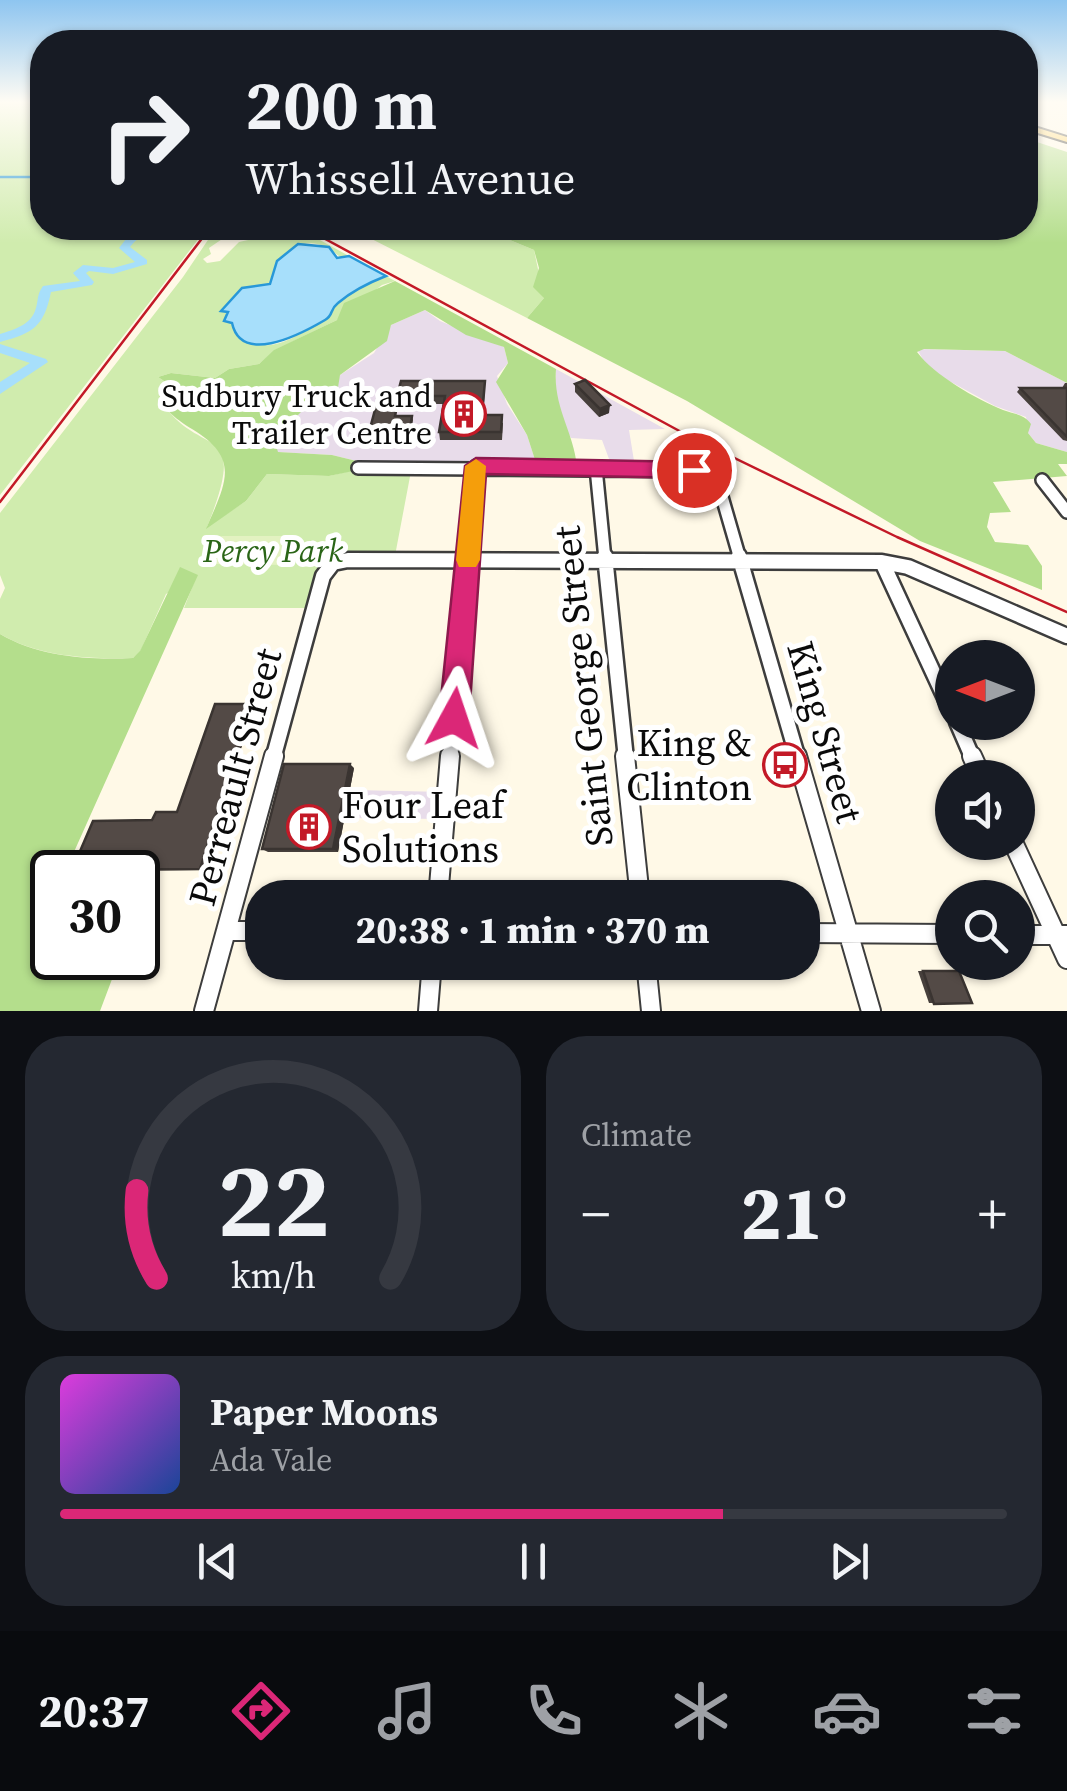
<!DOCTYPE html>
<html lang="en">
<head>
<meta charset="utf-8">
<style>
	body { margin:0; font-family:"Source Serif 4",serif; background:#242831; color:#f1f3f6; height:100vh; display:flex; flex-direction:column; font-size:38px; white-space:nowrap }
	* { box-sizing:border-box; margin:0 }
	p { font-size:32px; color:#9ea1a6 }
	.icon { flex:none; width:55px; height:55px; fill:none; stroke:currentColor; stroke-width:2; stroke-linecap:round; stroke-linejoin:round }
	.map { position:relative; height:1011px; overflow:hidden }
	.side { display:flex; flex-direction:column; gap:25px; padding:25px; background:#0d0f14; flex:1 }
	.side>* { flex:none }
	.hud { position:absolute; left:30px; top:30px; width:1008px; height:210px; border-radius:40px; box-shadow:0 2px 8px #0004; background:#171b24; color:#f1f3f6; overflow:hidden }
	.needle { width:65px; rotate:270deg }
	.fabs { position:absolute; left:935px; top:640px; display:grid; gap:20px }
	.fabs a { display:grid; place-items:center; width:100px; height:100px; border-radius:50%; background:#171b24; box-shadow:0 2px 8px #0004; font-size:50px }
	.speed { position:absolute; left:30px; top:850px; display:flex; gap:20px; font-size:50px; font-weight:700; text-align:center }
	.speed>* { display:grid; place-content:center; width:130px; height:130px; border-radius:50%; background:#171b24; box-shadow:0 2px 8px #0004; line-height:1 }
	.speed .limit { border:5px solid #111; border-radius:15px; background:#fff; color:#111 }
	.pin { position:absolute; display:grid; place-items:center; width:85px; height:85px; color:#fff; margin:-42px; border:5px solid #fff; border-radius:50%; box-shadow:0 2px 10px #0007 }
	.me { position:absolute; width:110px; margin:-55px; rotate:5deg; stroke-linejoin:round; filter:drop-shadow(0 0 8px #0008) }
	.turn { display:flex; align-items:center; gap:35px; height:210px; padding:0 50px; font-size:45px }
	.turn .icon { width:130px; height:130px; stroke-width:2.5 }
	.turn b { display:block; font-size:70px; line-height:85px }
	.big { font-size:75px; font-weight:800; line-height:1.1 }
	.side .card { flex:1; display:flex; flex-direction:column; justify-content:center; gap:15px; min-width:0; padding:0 35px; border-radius:40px; background:#242831 }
	.side .dial { align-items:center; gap:0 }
	.dial svg { height:260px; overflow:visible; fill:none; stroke:#363941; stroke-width:7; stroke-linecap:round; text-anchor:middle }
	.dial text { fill:#f1f3f6; stroke:none }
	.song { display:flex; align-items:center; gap:30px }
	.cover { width:120px; height:120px; border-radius:15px; background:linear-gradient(135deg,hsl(300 70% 55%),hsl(220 70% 35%)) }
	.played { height:10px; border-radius:5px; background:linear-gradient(90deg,#db2777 70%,#363941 70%) }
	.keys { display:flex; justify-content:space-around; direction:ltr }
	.heat { display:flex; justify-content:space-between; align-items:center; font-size:55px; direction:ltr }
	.side .tiles { flex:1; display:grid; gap:25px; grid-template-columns:1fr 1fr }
	.card:last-child { grid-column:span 2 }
	.trip { position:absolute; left:245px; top:880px; width:575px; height:100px; border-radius:40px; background:#171b24; box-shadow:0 2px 8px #0004; font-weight:800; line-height:100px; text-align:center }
	.dock { display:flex; height:160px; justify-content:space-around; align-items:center; background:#090b0e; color:#9ea1a6 }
	.dock .icon { width:70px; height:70px }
	.dock .current { color:#db2777 }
	.dock b { font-size:45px; color:#f1f3f6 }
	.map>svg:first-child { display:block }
	.industrial { fill:#e8dcea }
	.green { fill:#d0ecae }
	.forest { fill:#b4de8c }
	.pitch { fill:#e3f2c1 }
	.water { fill:#a7dffb; stroke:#2898d8; stroke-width:2.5 }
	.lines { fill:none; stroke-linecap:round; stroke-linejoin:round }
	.stream { stroke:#2898d8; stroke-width:2.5 }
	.river { fill:#a7dffb; fill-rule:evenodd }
	.minor-far2-casing { stroke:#3d3d3d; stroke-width:16 }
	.minor-far1-casing { stroke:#3d3d3d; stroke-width:19 }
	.minor-casing { stroke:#3d3d3d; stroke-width:22 }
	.primary-casing { stroke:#1b1b1b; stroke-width:4 }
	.minor-far2 { stroke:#fff; stroke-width:11 }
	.minor-far1 { stroke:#fff; stroke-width:14 }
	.minor { stroke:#fff; stroke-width:18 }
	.primary { fill:#ffd057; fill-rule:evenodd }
	.rail { stroke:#c31927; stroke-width:2.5 }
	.wall { fill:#47403c }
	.shaded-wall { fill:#3a3431 }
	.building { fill:#534a46; stroke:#3a3431; stroke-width:2.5 }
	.route { fill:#db2777; stroke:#8e194d; stroke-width:2.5 }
	.slow { fill:#f59e0b }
	.labels { text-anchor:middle; stroke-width:10; stroke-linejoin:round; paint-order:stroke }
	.poi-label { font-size:32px; fill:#0a0a0a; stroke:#fff; text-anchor:end }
	.park-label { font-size:32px; font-style:italic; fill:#2a6517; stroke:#fff }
	.near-street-label { font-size:38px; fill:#0a0a0a; stroke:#fff }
	.near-poi-label { font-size:38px; fill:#0a0a0a; stroke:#fff; text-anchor:end }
</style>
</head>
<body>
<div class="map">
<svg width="1067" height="1011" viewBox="0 0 1067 1011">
	<rect width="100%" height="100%" fill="#fff9e7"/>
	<path class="industrial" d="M425,310L440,321L504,347L508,363L497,376L507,404L527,435L537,466H377L332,455L277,452L274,439L308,404L315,397L329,402L340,375L374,353L391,325Z
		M917,349L1005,351L1067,383V452L1036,443L1028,433L1026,417L995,406L929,370Z
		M556,369L665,429L629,430L635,467H612L602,440L571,438L561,421L555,387Z
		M354,790L446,792L444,819L349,818Z"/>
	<path class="green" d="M0,101H42V228H207L0,495Z
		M216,228L228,235L209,248L211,254L203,259L207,263L220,261L239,242L267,236V228H298L349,256L342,259C309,226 280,250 270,284L242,288L223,309L229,312L225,322L232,323L235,332C245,336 252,345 264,345C285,347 312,326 330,316L331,310C347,294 365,284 386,276L395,281L382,285L337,320L275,350L259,364L229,369L215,378L171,373L158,377L164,381L159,397C197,463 252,415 207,527L246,501L267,474L329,476L358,469L412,466L394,561L333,564L315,608H184L197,575L166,594L140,652L133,658C88,659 39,657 0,634V599L5,588L0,575V513L183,277Z
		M350,228H481L534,250L544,298L527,318Z"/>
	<path class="forest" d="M1025,138L1067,152V383L1005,351L924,349L917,352C934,375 976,399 1003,410C1014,414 1024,414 1031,424L1028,433L1036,443L1067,452V464H1058L1067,476L993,482L1011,512L990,513L987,527L995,542L1028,545L1042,566V590L920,541L687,401L527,318L544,298L533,287L539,268L534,250L481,228H1025Z
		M395,281L556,369C553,407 573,430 577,466H537L527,435L496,382L508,363L504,347L466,335L425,310L391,325L387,341L340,375L336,400L315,398L274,439L278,452L332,455L377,466L329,476L267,474L246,501L206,529C225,484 242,459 192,429C176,419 168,413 159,397L164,381L158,377L171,373L215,378L229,369L259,364L274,350L337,320L344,303Z
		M180,567L198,575L65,872H52V958H120L100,1011H0V634C39,657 88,660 133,658L140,651Z"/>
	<path class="pitch" d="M222,536H291L295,539L284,565L211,564L208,561L217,538Z"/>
	<path class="water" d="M298,244L329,247L337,258L349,256L386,276C368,283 352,291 338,303C329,310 334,315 325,320C296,337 241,364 232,323L224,321L228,312L221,311L242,288L270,284L277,261Z"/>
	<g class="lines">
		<path class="stream" d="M0,177H42"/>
		<path class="river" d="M145,228H174C157,237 145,228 130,247L147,260V264L113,274L89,271L86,273L94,282L92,285L51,292C44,326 34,333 0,342V334C13,330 30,325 35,311C39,300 36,296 43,286L80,281L73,273L83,265L113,268L135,262L119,248L130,234Z
			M0,344L46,359L48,362L0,394V382L30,363L0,353Z"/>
		<g class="minor-far2-casing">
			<path id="minor-far2" d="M358,468L704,471L716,476L740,559
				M596,468L605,559
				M1042,480L1067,512
				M468,559L476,466"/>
		</g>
		<g class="minor-far1-casing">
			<path id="minor-far1" d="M605,556L626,759
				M739,556L798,759
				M882,562L952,713
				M957,722L973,759
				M273,759L323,576L333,563L348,560L882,562L908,567L1067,636
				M450,759L468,556"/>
		</g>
		<g class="minor-casing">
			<path id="minor" d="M625,756L640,898
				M797,756L871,1011
				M972,756L982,778
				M1013,842L1067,959
				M438,898L450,756
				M226,931H262
				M802,933L952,934
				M1018,935H1067
				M646,962L651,1011
				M204,1011L274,756
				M428,1011L432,962"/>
		</g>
		<g class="primary-casing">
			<path id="primary" d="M1025,124L1067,137V142L1025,129Z"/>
		</g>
		<use href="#minor-far2" class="minor-far2"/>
		<use href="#minor-far1" class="minor-far1"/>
		<use href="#minor" class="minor"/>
		<use href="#primary" class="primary"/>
		<path class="rail" d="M305,228L685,434L897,537L1067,612
			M0,502L210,228"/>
	</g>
	<path class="wall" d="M1065,383H1067V441L1063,440L1017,392L1020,388H1062Z
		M575,384L609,413L599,417L575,392Z
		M485,389L483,415L503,423L502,440H440L439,432L443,404H399L397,396Z
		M397,406L396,416H412L413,420L409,440H369L368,436Z
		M251,704L254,706L204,870L77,871L72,870L152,820L177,812Z
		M354,768L338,852H268L262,849Z
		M918,971H959L972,1003H929Z"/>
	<path class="shaded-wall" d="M610,405L609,413L599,417L600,409Z
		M251,704L254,706L204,870L200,869Z
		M350,764L354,768L338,852L333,849Z"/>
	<path class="building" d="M585,380L610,405L600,409L575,384Z
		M401,381H485L482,415H502L501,432H439L445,396H397Z
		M1020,388H1067V437Z
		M376,406H397L395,416H412L409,436H368Z
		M215,704H251L200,869L72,870L93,821L152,820L156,812H177Z
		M284,764H350L333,849H262Z
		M923,971H959L972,1003L934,1004Z"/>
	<linearGradient id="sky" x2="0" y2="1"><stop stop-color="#8ec5f0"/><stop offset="0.42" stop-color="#fffcf4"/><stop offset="1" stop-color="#fffcf4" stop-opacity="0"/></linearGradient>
	<rect width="1067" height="243" fill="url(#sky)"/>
	<path class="route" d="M476,458L694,462L705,470L694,478L486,474L469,718L465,729L454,733L443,729L439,718L465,466Z"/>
	<path class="slow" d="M476,459L486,466L480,560L476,567H459L456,560L465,466Z"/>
	<defs>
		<g id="building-ring" transform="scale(2.25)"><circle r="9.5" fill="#fff" stroke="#c31927" stroke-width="1.5"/><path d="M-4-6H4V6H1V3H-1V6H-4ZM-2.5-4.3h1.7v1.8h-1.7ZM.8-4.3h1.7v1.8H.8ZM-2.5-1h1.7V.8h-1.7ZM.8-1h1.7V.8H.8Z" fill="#c31927"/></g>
		<g id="bus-ring" transform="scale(2.25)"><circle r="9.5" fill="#fff" stroke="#c31927" stroke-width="1.5"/><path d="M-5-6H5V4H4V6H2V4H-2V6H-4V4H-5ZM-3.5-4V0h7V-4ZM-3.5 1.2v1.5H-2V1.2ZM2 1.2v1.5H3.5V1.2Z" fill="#c31927"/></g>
	</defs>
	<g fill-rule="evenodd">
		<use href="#building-ring" x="464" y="414"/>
		<use href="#bus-ring" x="785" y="765"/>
		<use href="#building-ring" x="309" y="827"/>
	</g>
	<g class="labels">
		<g class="poi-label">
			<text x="432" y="407">Sudbury Truck and<tspan x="432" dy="37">Trailer Centre</tspan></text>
		</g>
		<g class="park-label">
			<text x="273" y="562">Percy Park</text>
		</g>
		<g class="near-street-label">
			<text transform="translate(583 686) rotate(-96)" y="13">Saint George Street</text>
			<text transform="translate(825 732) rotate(74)" y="13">King Street</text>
			<text transform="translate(235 777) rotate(-75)" y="13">Perreault Street</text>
		</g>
		<g class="near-poi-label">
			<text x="752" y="756">King &amp;<tspan x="752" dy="44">Clinton</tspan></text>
			<text x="342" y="818" text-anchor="start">Four Leaf<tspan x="342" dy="44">Solutions</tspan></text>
		</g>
	</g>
</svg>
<div class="fabs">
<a><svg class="needle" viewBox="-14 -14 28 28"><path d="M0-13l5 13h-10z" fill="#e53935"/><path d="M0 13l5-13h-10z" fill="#9ea1a6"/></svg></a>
<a><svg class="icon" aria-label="sound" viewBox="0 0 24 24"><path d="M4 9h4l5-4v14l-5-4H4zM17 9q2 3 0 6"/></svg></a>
<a><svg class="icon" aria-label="search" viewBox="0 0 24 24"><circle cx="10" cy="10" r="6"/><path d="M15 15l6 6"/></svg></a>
</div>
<div class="speed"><div class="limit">30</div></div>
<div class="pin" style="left:694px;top:470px;background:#d93025"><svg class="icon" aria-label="arrive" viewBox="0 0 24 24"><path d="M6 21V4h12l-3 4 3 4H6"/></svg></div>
<svg class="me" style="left:454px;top:718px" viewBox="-20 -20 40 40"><path d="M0-17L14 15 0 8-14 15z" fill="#db2777" stroke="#fff" stroke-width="4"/></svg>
<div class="trip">20:38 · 1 min · 370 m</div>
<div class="hud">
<div class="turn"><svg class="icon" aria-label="right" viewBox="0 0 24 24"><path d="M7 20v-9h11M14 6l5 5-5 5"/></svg><div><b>200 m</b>Whissell Avenue</div></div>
</div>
</div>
<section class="side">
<div class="tiles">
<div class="card dial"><svg viewBox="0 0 100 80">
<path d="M14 69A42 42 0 1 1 86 69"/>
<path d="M14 69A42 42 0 0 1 8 42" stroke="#db2777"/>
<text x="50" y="56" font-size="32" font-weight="700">22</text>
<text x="50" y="72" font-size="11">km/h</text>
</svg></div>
<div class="card"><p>Climate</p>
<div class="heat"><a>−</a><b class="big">21°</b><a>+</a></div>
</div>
<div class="card">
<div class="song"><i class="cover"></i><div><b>Paper Moons</b><p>Ada Vale</p></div></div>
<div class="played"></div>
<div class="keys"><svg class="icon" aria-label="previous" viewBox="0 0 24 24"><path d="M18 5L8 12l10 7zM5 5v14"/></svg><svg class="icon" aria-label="pause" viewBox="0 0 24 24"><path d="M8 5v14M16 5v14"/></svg><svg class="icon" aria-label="next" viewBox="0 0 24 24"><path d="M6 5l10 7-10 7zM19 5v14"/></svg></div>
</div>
</div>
</section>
<nav class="dock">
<b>20:37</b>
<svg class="icon current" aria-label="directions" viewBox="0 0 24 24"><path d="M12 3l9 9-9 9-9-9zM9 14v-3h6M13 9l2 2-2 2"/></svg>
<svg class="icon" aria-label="music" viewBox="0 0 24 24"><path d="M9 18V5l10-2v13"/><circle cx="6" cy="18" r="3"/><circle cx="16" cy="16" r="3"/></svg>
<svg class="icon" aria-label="phone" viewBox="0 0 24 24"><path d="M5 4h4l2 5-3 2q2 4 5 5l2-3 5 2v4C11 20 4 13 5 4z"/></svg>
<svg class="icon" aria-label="climate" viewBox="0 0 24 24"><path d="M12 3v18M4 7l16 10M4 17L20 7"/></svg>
<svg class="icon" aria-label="car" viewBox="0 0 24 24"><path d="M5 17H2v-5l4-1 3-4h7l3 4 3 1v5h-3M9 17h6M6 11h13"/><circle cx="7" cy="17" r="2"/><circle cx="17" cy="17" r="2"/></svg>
<svg class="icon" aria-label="filters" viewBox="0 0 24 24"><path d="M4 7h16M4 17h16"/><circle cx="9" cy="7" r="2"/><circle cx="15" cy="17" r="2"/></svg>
</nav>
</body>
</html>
